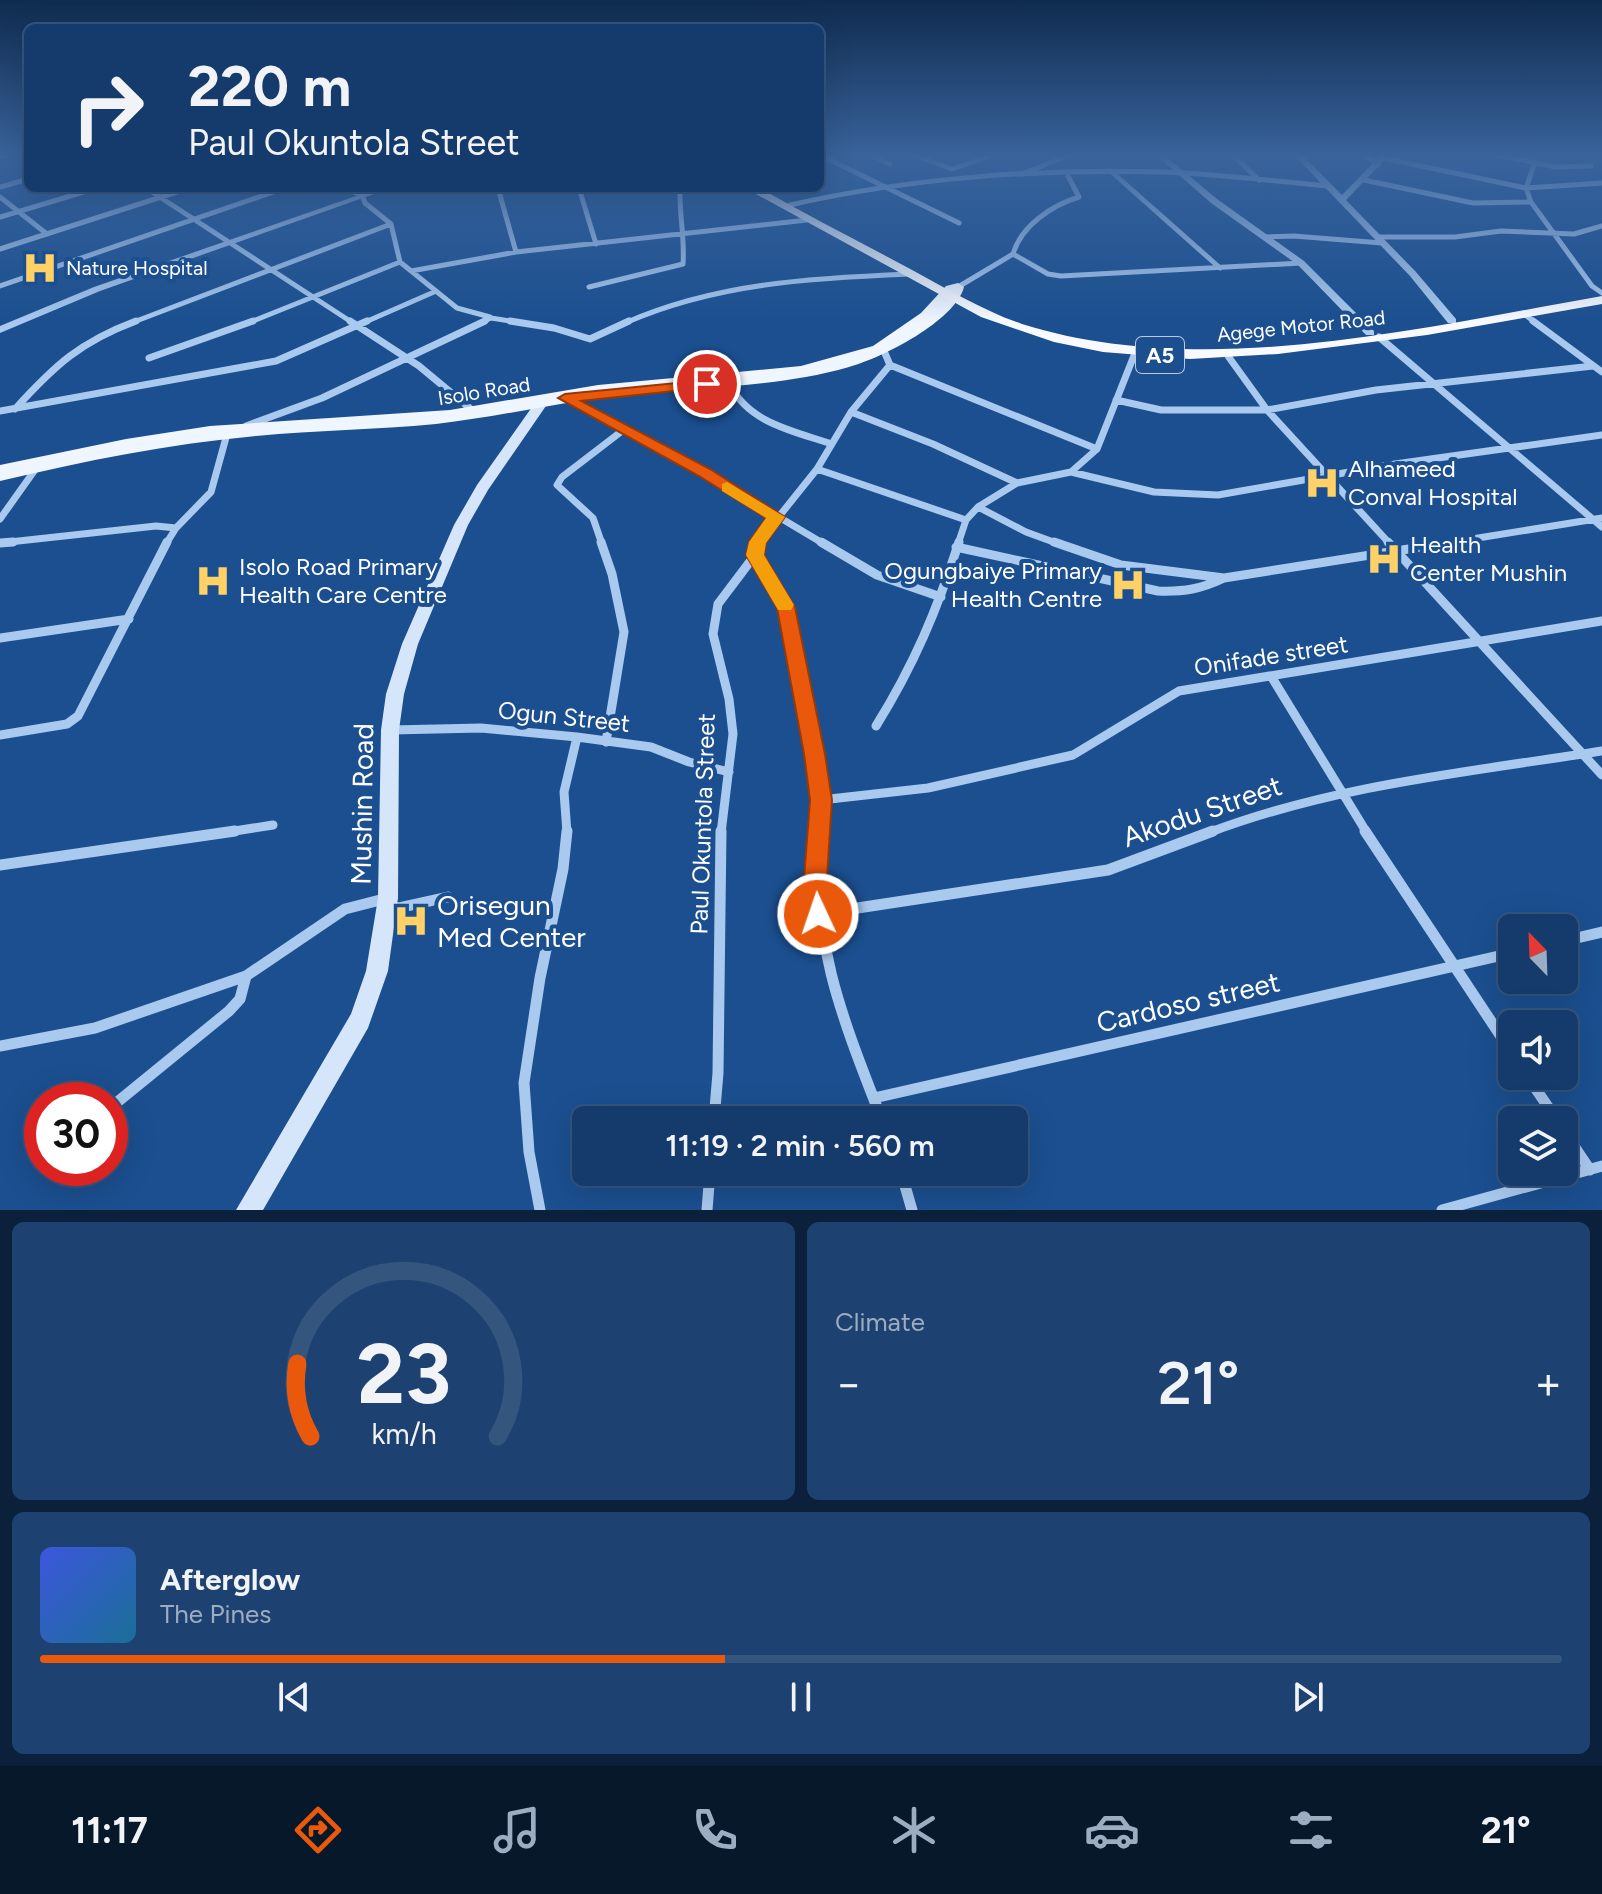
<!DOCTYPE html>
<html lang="en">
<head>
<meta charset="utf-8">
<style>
	body { margin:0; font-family:Figtree,sans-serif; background:#1d4271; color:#f1f3f6; height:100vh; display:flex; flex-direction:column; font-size:30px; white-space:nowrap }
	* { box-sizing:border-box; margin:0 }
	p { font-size:26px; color:#9dadc1 }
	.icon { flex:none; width:44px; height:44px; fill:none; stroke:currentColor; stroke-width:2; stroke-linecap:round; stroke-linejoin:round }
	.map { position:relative; height:1210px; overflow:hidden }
	.panel { display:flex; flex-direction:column; gap:12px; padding:12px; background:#0b203b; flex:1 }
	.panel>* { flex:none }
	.top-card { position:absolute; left:24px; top:24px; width:800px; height:168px; border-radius:12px; box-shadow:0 8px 32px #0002,0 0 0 2px #33557e; background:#143b6b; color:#f1f3f6; overflow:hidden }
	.needle { width:52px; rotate:337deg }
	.buttons { position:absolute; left:1498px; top:914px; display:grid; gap:16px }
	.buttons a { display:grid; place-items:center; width:80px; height:80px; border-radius:12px; background:#143b6b; box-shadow:0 8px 32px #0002,0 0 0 2px #33557e; font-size:40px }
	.speed { position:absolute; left:24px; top:1082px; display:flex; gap:16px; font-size:40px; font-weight:700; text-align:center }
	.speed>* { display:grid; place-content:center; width:104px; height:104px; border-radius:50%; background:#143b6b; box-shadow:0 8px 32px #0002,0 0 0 2px #33557e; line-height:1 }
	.speed .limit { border:12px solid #d22; background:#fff; color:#111 }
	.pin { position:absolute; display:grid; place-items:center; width:68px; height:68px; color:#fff; margin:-34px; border:4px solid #fff; border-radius:50%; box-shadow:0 2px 8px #0007 }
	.me { position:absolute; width:88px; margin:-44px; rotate:357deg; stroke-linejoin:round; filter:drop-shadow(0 0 6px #0008) }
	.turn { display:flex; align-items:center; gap:28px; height:168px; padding:0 32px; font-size:36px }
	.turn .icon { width:104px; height:104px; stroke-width:2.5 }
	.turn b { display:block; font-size:56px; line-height:68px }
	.big { font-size:60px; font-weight:600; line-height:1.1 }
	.panel .card { flex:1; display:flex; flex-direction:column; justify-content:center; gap:12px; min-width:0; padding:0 28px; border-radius:12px; background:#1d4271 }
	.panel .dial { align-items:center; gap:0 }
	.dial svg { height:208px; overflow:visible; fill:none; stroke:#33557e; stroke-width:7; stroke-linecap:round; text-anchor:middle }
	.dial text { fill:#f1f3f6; stroke:none }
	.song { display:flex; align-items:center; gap:24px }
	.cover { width:96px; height:96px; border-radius:12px; background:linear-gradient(135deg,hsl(230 70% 55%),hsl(200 70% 35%)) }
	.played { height:8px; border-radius:4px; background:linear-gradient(90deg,#ea580c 45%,#33557e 45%) }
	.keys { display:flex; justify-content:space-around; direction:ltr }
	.heat { display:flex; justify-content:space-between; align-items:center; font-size:44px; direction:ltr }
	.panel .tiles { flex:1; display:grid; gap:12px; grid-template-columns:1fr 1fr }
	.card:last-child { grid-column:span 2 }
	.trip { position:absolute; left:572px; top:1106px; width:456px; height:80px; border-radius:12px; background:#143b6b; box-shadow:0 8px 32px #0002,0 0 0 2px #33557e; font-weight:600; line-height:80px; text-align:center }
	.dock { display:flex; height:128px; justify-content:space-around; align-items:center; background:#08182b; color:#9dadc1 }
	.dock .icon { width:56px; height:56px }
	.dock .active { color:#ea580c }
	.dock b { font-size:36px; color:#f1f3f6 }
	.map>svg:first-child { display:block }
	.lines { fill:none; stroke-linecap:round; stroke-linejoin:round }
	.minor-far3 { stroke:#a9c9ee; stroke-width:5 }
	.minor-far2 { stroke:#a9c9ee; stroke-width:7 }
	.minor-far1 { stroke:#a9c9ee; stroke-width:9 }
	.minor { stroke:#a9c9ee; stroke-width:11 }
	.tertiary { fill:#a9c9ee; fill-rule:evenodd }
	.secondary { fill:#d6e6fa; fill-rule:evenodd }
	.primary { fill:#f0f6ff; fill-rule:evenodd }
	.trunk { fill:#f8faff; fill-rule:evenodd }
	.route { fill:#ea580c; stroke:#983908; stroke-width:2 }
	.slow { fill:#f59e0b }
	.labels { text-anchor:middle; stroke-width:8; stroke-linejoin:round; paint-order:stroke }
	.far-poi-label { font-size:20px; fill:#fff; stroke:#1b4f8f; text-anchor:start }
	.far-street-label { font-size:20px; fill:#fff; stroke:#1b4f8f }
	.shield { fill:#1b4f8f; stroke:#bbcadd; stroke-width:2 }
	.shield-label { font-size:22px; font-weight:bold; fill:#fff }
	.poi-label { font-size:24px; fill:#fff; stroke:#1b4f8f; text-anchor:start }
	.street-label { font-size:24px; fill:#fff; stroke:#1b4f8f }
	.near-street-label { font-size:28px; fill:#fff; stroke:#1b4f8f }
	.near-poi-label { font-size:28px; fill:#fff; stroke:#1b4f8f; text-anchor:start }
</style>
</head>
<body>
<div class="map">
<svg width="1602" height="1210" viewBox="0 0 1602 1210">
	<rect width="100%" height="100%" fill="#1b4f8f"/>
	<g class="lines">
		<path class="minor-far3" d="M869,154L890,164
			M912,154L952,169L995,154
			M1232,154L1259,180
			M1364,154L1378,165
			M1493,154L1556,167L1591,166
			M820,155L959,223
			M0,156L10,154
			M1383,158L1526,188L1602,183
			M1535,162L1526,188L1531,202L1592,286L1602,293
			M1113,173L1220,268
			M1022,174L1071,154
			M1364,180L1473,203L1531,202
			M0,187L28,179
			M146,188L353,323
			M342,188L362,195L365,203L391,224L400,262L457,308L490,317
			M498,188L516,252
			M579,188L596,244
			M0,197L47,234
			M790,205C908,178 1043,168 1164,172C1219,174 1274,181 1328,186
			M0,217L97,188
			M1266,237L1294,236L1382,243
			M1378,237H1455L1501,231L1574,234L1602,226
			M0,249L189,188
			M1013,254L1048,274L1061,276L1301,263
			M411,271L516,252L807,220
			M0,286L285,188
			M589,287L683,264C685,238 679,214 680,188
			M958,287L1013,254C1021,226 1052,205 1079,197L1068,176
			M1525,315L1536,323
			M131,323L391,224
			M248,323L400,262
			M363,323L434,292
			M480,323L491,318L523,323
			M625,323C716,283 812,278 910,274"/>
		<path class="minor-far2" d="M350,321L419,366L472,410
			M510,321L554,328L590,339L629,321
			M1533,321L1602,372
			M1379,337L1602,527
			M1228,356L1267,410L1390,544
			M149,358L253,321
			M890,365L1097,449
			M729,383C748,423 793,431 832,444
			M565,398L705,473L824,544
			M1116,400L1161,410H1267L1376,390L1593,366
			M15,409C55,365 80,342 136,321
			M0,411L276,361L367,321
			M851,412L933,444L1017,483
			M246,426L322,398L485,321
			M817,469L966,520
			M1071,472L1154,492L1218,495L1395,464L1602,435
			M978,507L1026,532L1059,544
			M0,519L37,467
			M0,543L156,526L176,528
			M166,544L176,528L211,492L227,434
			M602,544L593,518L557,485L562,477L622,431
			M757,544L817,469L851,412L890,365L884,351
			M958,544L966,520L978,507L1017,483L1071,472L1097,449L1135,353
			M1441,544L1602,518"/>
		<path class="minor-far1" d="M601,542L612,574L624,632L606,742
			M821,542L877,575L941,597
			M1054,542L1121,565L1224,578
			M1388,542L1602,775
			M0,543L13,542
			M956,547L1158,591C1184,592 1201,589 1224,578L1453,542
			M755,555L786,607L794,640L821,800L818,833
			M0,638L129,619
			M1271,676L1367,833
			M876,726C914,665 937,610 959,542
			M391,730L481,728L577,737L651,747L689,762L729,772
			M0,735L67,724L78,716L167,542
			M821,800L928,788L1073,755L1179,691L1602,621
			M222,833L273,825
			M567,833L564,792L577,737
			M721,833L733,734L729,699L713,634L718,604L755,555L757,542
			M1208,833C1334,785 1469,772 1602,751"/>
		<path class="minor" d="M819,831C810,940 843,1020 882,1120
			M1365,831L1512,1053
			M0,865L235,831
			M388,906L398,908L448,897
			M818,914L1108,870L1213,831
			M1564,941L1602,932
			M0,1046L95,1028L246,976L345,909L388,898
			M1527,1076L1557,1120
			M874,1098L1512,953
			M110,1108L229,1011L240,999L246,976
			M714,1120L718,1073L721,831
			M1564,1131L1590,1170
			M901,1172L912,1210
			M540,1210L529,1152L524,1083L540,978L563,869L567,831
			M707,1210L710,1172
			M1442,1210L1602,1166"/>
		<path class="tertiary" d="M836,154H847L820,163V159Z
			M1155,154H1163L1217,199L1304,261L1374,331V335H1366L1298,265L1211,203Z
			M1293,154H1301L1342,195L1382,154H1390L1346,200L1416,272L1456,319V323H1448L1410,276Z
			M379,188H391L100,291L0,333V326L94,287Z"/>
		<path class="secondary" d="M542,399L548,403L488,490L468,525L418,644L404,694L399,730L398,898L388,971L368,1028L263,1210H236L351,1014L366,971L378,898L381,730L386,694L402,644L454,525L477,485L537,400Z"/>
		<path class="primary" d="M958,283L964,287C955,321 882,358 849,367C773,389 693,386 616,396C556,403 497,417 436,424C376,430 316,430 256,436C169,444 84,461 0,481V465L126,439L210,426L450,410L598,385L801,366L873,346L921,313L946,286Z"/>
		<path class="trunk" d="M745,188H760C811,217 862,243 914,271C949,290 984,311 1022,324C1203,381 1419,328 1602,296V304L1427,335L1278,354L1190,359L1103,352L1054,342L981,317Z"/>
	</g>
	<linearGradient id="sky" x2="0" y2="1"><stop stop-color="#0f2b4f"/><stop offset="0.48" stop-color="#39639b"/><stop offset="1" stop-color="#39639b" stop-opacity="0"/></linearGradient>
	<rect width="1602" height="323" fill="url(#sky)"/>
	<path class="route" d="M707,380L714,384L712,387L581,401L710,469L785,517L766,543L764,555L795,607L825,754L832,800L827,878L830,914L826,922L818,925L810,922L804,878L810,800L804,754L777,608L746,555L749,542L766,518L699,476L558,398L565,394Z"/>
	<path class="slow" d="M727,482L785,517L766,543L764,555L794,605L791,610H778L746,555L749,542L766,518L722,491V484Z"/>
	<defs>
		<g id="hospital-bare" transform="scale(2.76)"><path d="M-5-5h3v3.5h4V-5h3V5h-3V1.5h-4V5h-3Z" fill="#ffd166" stroke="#1b4f8f" stroke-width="2.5" paint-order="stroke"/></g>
	</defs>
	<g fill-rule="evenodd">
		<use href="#hospital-bare" x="40" y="268"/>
		<use href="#hospital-bare" x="1322" y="483"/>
		<use href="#hospital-bare" x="1384" y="559"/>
		<use href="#hospital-bare" x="213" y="581"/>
		<use href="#hospital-bare" x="1128" y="585"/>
		<use href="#hospital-bare" x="411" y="921"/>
	</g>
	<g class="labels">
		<g class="far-poi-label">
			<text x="66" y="275">Nature Hospital</text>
		</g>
		<g class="far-street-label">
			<text transform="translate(1301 326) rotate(-6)" y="7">Agege Motor Road</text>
			<text transform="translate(484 391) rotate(-9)" y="7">Isolo Road</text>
		</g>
		<rect class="shield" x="1136" y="337" width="48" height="36" rx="6"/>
		<g class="shield-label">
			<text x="1160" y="363">A5</text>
		</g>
		<g class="poi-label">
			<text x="1348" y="477">Alhameed<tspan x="1348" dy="28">Conval Hospital</tspan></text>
			<text x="1410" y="553">Health<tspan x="1410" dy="28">Center Mushin</tspan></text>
			<text x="239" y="575">Isolo Road Primary<tspan x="239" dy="28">Health Care Centre</tspan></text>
			<text x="1102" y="579" text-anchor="end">Ogungbaiye Primary<tspan x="1102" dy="28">Health Centre</tspan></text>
		</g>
		<g class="street-label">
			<text transform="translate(1271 656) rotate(-9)" y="8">Onifade street</text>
			<text transform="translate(564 717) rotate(6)" y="8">Ogun Street</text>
			<text transform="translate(703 824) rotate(-88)" y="8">Paul Okuntola Street</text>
		</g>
		<g class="near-street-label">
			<text transform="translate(362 804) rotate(-89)" y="10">Mushin Road</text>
			<text transform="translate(1202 811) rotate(-19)" y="10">Akodu Street</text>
			<text transform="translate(1188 1002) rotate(-13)" y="10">Cardoso street</text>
		</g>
		<g class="near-poi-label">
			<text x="437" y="915">Orisegun<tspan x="437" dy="32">Med Center</tspan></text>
		</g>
	</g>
</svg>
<div class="buttons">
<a><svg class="needle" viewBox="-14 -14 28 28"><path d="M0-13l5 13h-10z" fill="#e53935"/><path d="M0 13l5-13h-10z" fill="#9dadc1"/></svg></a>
<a><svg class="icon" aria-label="sound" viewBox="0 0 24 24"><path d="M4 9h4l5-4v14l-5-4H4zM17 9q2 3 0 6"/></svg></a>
<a><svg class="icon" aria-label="layers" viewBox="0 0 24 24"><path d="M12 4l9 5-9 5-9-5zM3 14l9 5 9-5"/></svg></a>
</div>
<div class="speed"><div class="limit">30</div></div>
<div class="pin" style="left:707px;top:384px;background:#d93025"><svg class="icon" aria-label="arrive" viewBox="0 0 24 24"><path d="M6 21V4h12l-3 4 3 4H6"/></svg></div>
<svg class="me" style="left:818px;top:914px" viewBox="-20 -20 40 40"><circle r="17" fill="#ea580c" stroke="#fff" stroke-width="3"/><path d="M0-11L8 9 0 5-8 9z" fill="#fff"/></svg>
<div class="trip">11:19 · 2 min · 560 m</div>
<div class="top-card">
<div class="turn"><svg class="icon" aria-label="right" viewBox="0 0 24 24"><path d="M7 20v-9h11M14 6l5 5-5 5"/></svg><div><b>220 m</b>Paul Okuntola Street</div></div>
</div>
</div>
<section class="panel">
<div class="tiles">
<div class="card dial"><svg viewBox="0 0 100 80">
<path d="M14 69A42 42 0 1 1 86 69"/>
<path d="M14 69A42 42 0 0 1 9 41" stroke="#ea580c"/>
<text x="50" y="56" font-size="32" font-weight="700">23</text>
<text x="50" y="72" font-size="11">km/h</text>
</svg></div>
<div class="card"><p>Climate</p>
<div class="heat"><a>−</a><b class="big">21°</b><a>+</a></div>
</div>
<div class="card">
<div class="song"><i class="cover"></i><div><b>Afterglow</b><p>The Pines</p></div></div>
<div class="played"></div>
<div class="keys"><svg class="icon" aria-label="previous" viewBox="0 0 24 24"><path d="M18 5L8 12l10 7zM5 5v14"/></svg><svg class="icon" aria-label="pause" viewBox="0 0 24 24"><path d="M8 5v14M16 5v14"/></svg><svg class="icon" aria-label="next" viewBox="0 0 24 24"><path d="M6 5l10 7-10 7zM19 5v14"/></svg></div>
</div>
</div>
</section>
<nav class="dock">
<b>11:17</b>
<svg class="icon active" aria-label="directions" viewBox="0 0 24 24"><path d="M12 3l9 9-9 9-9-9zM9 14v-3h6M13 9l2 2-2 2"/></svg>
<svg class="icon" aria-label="music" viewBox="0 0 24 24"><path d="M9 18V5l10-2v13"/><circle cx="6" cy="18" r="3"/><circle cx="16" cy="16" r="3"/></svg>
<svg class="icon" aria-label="phone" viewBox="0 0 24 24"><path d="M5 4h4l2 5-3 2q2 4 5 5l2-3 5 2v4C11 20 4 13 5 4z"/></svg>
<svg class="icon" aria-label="climate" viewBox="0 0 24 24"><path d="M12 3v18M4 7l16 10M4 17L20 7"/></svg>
<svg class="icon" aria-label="car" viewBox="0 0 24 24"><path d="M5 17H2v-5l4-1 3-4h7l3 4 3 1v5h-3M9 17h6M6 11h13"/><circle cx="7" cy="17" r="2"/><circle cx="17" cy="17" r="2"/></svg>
<svg class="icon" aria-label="filters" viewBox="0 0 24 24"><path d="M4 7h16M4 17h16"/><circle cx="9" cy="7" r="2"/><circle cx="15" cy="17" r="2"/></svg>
<b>21°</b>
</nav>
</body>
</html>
